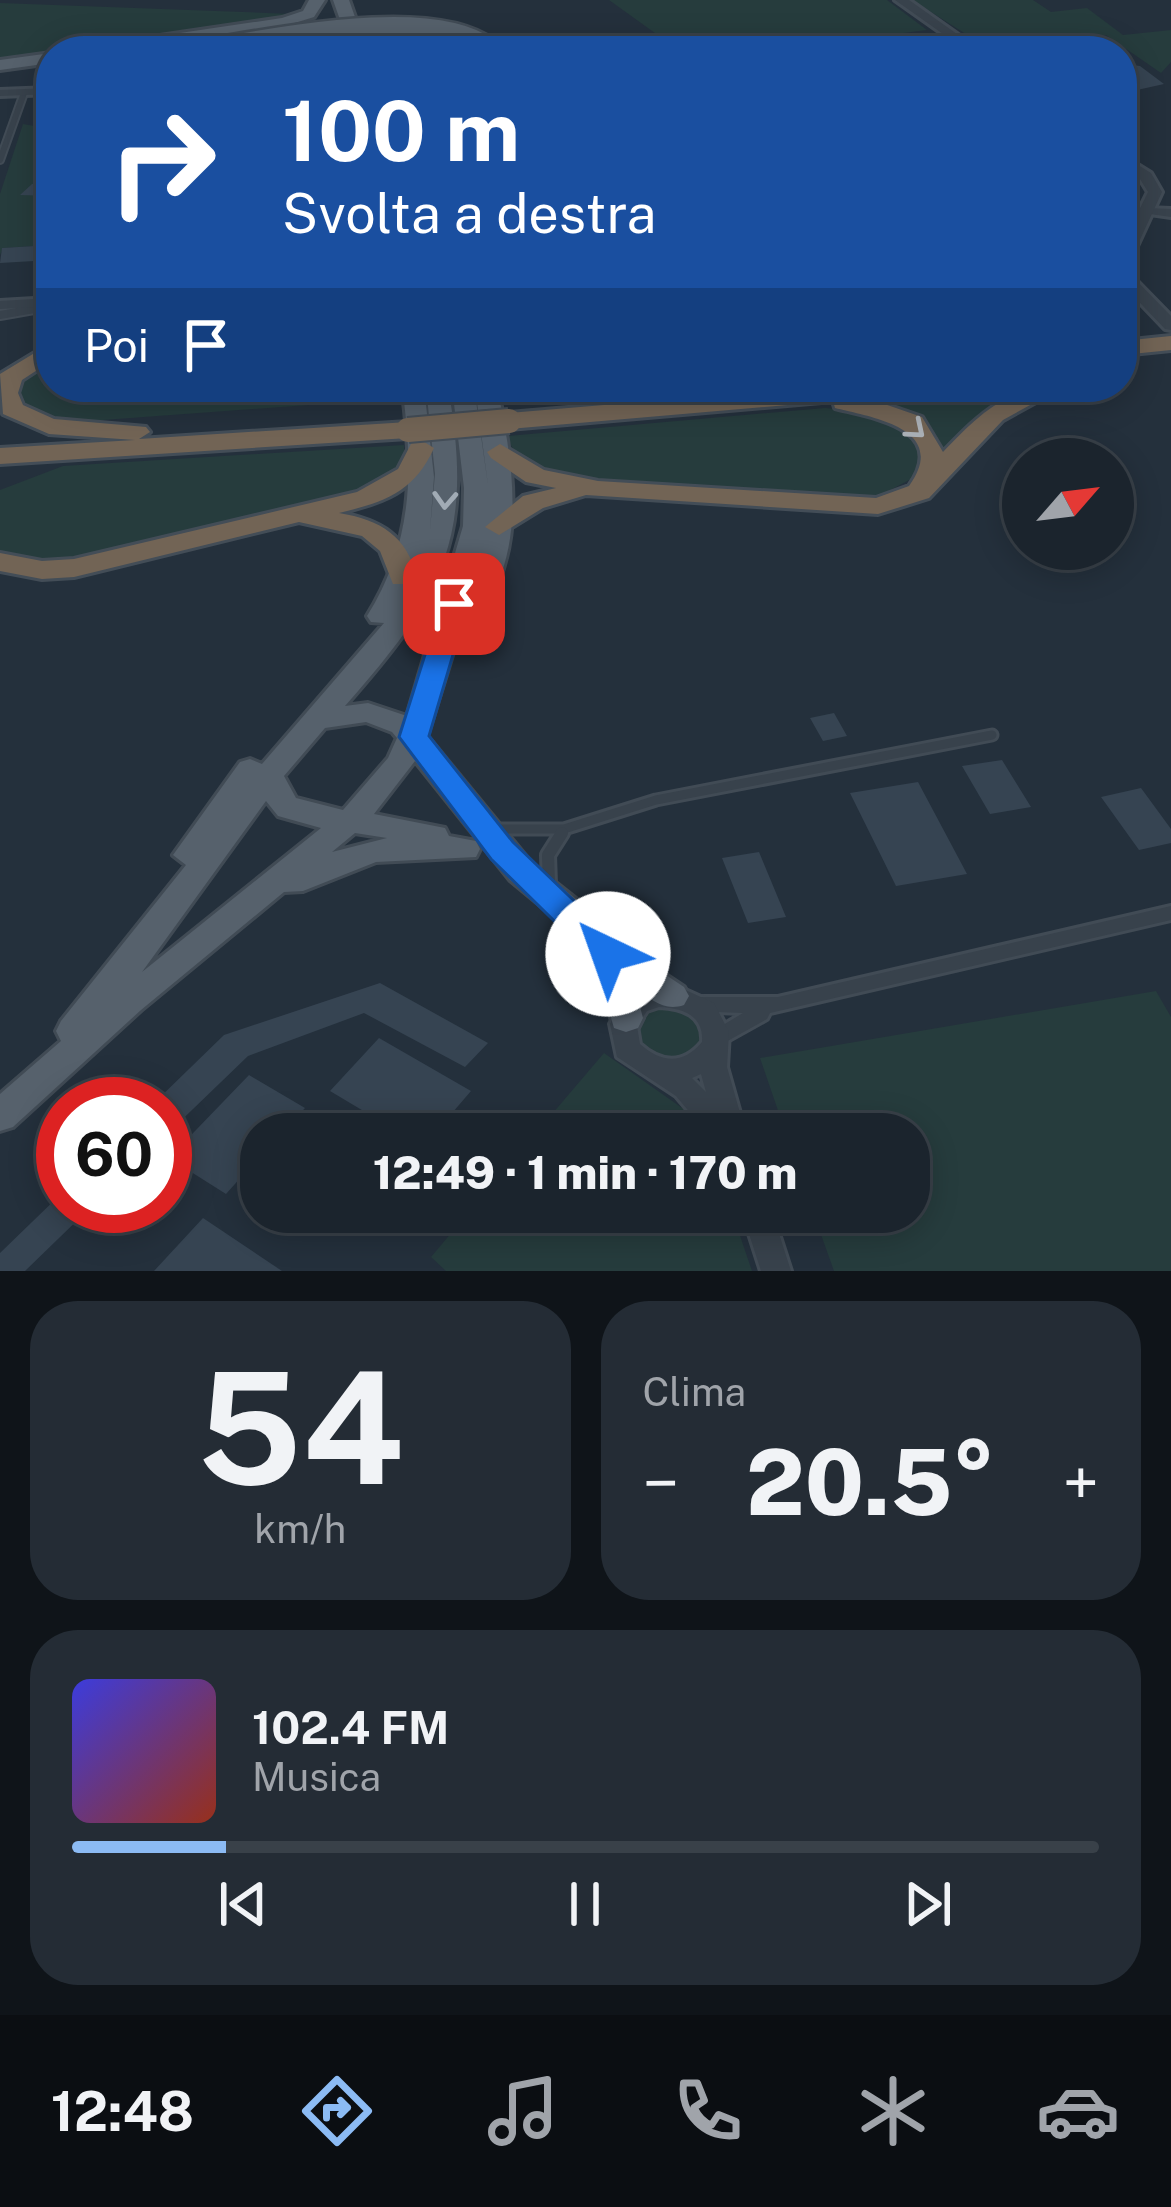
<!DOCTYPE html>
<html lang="it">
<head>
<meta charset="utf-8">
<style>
	body { margin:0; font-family:"Public Sans",sans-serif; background:#242c35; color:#f1f3f6; height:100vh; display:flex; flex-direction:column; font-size:45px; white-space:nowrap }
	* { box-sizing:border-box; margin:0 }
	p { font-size:39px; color:#a0a4aa }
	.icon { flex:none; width:66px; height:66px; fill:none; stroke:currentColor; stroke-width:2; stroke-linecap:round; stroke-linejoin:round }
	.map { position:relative; height:1271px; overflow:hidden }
	.sheet { display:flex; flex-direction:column; gap:30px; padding:30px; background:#0f1419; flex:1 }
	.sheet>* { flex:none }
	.guide { position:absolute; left:36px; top:36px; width:1101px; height:366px; border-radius:48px; box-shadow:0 6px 30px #0003,0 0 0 3px #394149; background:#1a4fa0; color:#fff; overflow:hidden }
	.needle { width:78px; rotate:62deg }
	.fabs { position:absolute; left:1002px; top:438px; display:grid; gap:24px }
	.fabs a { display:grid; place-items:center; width:132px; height:132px; border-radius:50%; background:#1b242d; box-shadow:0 6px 30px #0003,0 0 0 3px #394149; font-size:60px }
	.speed { position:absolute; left:36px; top:1077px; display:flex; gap:24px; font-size:60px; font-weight:700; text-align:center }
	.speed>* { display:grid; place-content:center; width:156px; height:156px; border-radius:50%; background:#1b242d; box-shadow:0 6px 30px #0003,0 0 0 3px #394149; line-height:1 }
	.speed .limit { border:18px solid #d22; background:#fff; color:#111 }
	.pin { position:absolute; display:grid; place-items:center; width:102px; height:102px; color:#fff; margin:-51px; border-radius:24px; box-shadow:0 6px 18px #0006 }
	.me { position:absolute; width:132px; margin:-66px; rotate:318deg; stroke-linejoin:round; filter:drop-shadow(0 0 9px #0008) }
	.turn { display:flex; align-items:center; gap:42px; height:252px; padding:0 48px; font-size:54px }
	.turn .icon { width:156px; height:156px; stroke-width:2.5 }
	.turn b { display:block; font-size:84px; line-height:102px }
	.then { display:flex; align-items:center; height:114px; padding:0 48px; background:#0003; gap:24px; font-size:45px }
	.big { font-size:90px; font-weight:800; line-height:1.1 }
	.sheet .card { flex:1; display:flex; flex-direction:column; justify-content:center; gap:18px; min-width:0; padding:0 42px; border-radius:48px; background:#242c35 }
	.sheet .dial { align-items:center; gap:0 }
	.dial b { font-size:156px; line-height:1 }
	.song { display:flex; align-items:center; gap:36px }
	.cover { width:144px; height:144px; border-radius:18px; background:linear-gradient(135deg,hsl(240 70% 55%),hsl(10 70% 35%)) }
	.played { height:12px; border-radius:6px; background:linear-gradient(90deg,#8cbbf4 15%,#394149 15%) }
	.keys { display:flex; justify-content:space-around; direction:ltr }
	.heat { display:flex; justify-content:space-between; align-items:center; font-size:66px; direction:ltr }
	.sheet .tiles { flex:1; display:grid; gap:30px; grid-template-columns:1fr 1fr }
	.card:last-child { grid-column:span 2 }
	.trip { position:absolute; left:240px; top:1113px; width:690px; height:120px; border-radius:48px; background:#1b242d; box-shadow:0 6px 30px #0003,0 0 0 3px #394149; font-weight:800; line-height:120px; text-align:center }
	.tab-bar { display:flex; height:192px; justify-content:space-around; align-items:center; background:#0b0e12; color:#a0a4aa }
	.tab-bar .icon { width:84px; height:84px }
	.tab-bar .current { color:#8cbbf4 }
	.tab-bar b { font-size:54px; color:#f1f3f6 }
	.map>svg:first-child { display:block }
	.green { fill:#263c3d }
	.building { fill:#364452 }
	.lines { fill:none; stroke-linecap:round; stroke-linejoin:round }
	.service-far3-casing { stroke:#414b55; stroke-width:10 }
	.service-far2-casing { stroke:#414b55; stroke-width:12 }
	.service-far1-casing { stroke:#414b55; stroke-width:15 }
	.service-casing { stroke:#414b55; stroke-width:18 }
	.minor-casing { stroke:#414b55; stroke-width:6 }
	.tertiary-casing { stroke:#414b55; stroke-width:6 }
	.primary-casing { stroke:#414b55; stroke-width:6 }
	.motorway-casing { stroke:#434d57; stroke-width:6 }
	.service-far3 { stroke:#38424c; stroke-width:6 }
	.service-far2 { stroke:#38424c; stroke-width:8 }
	.service-far1 { stroke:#38424c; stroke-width:9 }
	.service { stroke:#38424c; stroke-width:12 }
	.minor { fill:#38424c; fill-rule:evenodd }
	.tertiary { fill:#38424c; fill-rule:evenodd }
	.primary { fill:#56616c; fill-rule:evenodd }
	.motorway { fill:#726455; fill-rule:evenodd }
	.primary-bridge-casing { stroke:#414b55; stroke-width:21; stroke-linecap:butt }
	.motorway-bridge-casing { stroke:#434d57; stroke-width:28; stroke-linecap:butt }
	.primary-bridge { stroke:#56616c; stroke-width:16 }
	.motorway-bridge { stroke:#726455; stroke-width:24 }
	.oneway { stroke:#aab0b6 }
	.oneway2 { stroke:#a1abb5 }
	.route { fill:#1a73e8; stroke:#114b97; stroke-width:3 }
</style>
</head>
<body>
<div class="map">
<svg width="1171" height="1271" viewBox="0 0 1171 1271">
	<rect width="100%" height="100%" fill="#24303c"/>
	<path class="green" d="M609,0H887L927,30L762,51H680Z
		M912,0H1033L1051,12L1087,8L1123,35L1171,30V62L1161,73L1106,35L988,48Z
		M0,3L293,14L0,60Z
		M23,124L40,127L36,142H51V245L3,248L0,255V194Z
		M51,355V387H393L404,398L62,423L29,413L17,399L19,375Z
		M1028,388L944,448L921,420L884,401Z
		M825,408C864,411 898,419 924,450L913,478L879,496L849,500L563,477C536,470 517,464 507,436Z
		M404,445L405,464L379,485L345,497L75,561L34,564L0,554V490L63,466Z
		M1156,991L1171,1017V1271H834L813,1212H909V1134H786L760,1058Z
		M668,1005L699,1019L704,1038L693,1055C667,1062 652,1060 635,1038L646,1012Z
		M604,1053L702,1122L706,1134H535Z
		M469,1212H732L752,1271H446L431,1257Z"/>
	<path class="building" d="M1105,39L1123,51L1130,56L1092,51L1079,42Z
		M1122,64L1140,66L1164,84L1137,90L1125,81L1137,79L1122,75Z
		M32,184H51V196L20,195Z
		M51,245V260L0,263L2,248Z
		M834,713L847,736L823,741L810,718Z
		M1002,760L1031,807L990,814L962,766Z
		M918,782L967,874L896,886L850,793Z
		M1141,788L1171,829V843L1139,850L1101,797Z
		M759,852L786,917L748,923L722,858Z
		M380,983L488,1043L465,1067L364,1013L248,1056L165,1136V1104H153L224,1035Z
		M379,1038L471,1091L434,1134H402L330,1091Z
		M249,1075L305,1108L281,1134H261V1155L226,1194L169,1158Z
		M63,1192V1206H92L25,1271H0V1253Z
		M203,1218L282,1271H154Z"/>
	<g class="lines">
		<g class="service-far3-casing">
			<path id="service-far3" d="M0,160L24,93"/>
		</g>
		<g class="service-far2-casing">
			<path id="service-far2" d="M0,315L51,306"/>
		</g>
		<g class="service-far1-casing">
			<path id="service-far1" d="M495,829H564L656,800L992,735
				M560,836L564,829"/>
		</g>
		<g class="service-casing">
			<path id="service" d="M549,884L548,855L562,833"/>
		</g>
		<g class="minor-casing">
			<path id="minor" d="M51,88V94L0,96V90Z
				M1147,208L1171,209V217L1143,213L1141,211Z
				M51,298V306L0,309V301Z
				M1171,906V920L770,1013L767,1019L715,1048L708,1046L704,1040L708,1034L743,1013L691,1011L688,1005L691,999L698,997H778Z"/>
		</g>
		<g class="tertiary-casing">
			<path id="tertiary" d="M895,0H909L981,51H967Z
				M1122,155L1151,173L1162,192L1132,257V276L1171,316V330L1165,329L1122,284V245L1148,192L1140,179L1122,166Z
				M658,987L681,988L714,1003L729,1032L727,1067L746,1134H708L676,1096L617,1057L610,1024C622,1001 634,994 658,987ZM659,1007C682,1008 704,1015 702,1042C683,1065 661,1063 640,1044L637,1026L647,1011ZM701,1074L706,1092L692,1078Z
				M742,1212H772L791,1271H761Z"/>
		</g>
		<g class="primary-casing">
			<path id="primary" d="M309,0H325L314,17C244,40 158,51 84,51L92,46L282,18L303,11Z
				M333,0H349L367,51H351Z
				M51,53V63L0,70V60Z
				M402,387H424L434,477L430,530L435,474L426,387H448C475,538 443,595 345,706L368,703L407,716L463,526L464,488L452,387H474L488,485L475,387H497C512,458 528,545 483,609C475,620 469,631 458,636L427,736L532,864L585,906L621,945L684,987L689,996L684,1005C664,1012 651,999 635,988L643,1018L638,1028L626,1032L614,1028L594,959L563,924L510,880L415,761L374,814L445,828L449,836L476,841L480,849L476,857L376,862L303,891L284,892L141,1010L13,1127L0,1131V1094L61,1041L56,1031L61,1021L186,865L173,855L240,762L250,759L262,764L384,623L371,622L367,616C413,543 414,470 402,387ZM366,722L392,732L397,738L388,758L343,810L296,798L284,776L325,728ZM266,801L278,816L321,828L142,972ZM355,833L387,838L332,852Z"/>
		</g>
		<g class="motorway-casing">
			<path id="motorway" d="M1171,336V350L1122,355V341Z
				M51,343V361L22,380L18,393L23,405L54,419L146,427L150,432L139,439L408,422L421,430L408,438L0,464V448L135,440L49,434L3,414L0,374Z
				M399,387H424L425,389L413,396Z
				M818,387H918L906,394L867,398L922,417L943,452C981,413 1006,387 1063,387L1003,420L929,498L878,514L586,495L543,508L499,535L485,527L523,496L556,488L526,482L491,458L487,452L500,444L544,470L598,481L876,498L909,486C951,428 870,417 835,408L833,401L509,429L496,421L509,413Z
				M421,440L434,448C414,492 385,502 339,513C381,520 407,536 417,578L413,584H393L380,551L362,536L299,522L74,577L42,579L0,571V553L42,561L74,559L357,492L398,469L412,442Z"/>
		</g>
		<use href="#service-far3" class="service-far3"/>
		<use href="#service-far2" class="service-far2"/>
		<use href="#service-far1" class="service-far1"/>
		<use href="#service" class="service"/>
		<use href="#minor" class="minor"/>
		<use href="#tertiary" class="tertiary"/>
		<use href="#primary" class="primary"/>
		<use href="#motorway" class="motorway"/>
		<g class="primary-bridge-casing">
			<path id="primary-bridge" d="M187,50C260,40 430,1 490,47"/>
		</g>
		<g class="motorway-bridge-casing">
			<path id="motorway-bridge" d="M408,430L509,421"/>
		</g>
		<use href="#primary-bridge" class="primary-bridge"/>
		<use href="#motorway-bridge" class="motorway-bridge"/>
	</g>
	<defs><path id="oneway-chevron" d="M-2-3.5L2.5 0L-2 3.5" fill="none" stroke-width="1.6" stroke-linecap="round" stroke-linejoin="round" transform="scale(3)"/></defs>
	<use class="oneway" href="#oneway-chevron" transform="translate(916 430) rotate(40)"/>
	<use class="oneway2" href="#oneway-chevron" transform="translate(445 500) rotate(93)"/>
	<path class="route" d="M454,596L468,604L429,736L513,842L620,945L625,954L620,963H597L491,859L399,737L441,604Z"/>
</svg>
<div class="fabs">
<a><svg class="needle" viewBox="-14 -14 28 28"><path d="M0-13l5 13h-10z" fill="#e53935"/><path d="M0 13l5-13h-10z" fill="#a0a4aa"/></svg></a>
</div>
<div class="speed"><div class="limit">60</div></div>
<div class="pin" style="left:454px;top:604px;background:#d93025"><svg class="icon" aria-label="arrive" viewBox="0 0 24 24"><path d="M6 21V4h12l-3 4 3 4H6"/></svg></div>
<svg class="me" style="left:608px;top:954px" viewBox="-20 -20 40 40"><circle r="19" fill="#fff"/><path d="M0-13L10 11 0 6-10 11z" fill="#1a73e8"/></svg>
<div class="trip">12:49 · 1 min · 170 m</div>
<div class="guide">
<div class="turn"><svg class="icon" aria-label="right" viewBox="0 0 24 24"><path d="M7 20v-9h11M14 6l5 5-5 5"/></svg><div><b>100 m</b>Svolta a destra</div></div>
<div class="then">Poi<svg class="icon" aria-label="arrive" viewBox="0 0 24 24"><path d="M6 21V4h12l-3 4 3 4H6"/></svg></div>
</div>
</div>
<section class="sheet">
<div class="tiles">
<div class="card dial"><b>54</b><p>km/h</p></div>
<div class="card"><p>Clima</p>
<div class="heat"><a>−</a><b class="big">20.5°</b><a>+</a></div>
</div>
<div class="card">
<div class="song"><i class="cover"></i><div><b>102.4 FM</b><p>Musica</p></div></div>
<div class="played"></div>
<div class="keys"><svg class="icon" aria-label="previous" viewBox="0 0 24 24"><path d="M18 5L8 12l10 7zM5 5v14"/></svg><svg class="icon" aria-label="pause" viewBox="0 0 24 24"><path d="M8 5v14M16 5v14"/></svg><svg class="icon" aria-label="next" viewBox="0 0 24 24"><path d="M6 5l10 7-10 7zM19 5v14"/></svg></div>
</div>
</div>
</section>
<nav class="tab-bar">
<b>12:48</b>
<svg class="icon current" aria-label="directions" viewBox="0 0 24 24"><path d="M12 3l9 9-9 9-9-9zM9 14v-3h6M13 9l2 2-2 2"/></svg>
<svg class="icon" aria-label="music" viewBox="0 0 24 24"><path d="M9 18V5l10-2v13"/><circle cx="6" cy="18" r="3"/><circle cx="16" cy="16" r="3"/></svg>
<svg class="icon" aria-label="phone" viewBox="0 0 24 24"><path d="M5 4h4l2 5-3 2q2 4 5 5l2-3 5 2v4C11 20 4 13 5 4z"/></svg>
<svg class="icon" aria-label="climate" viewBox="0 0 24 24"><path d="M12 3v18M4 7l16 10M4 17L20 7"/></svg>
<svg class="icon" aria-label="car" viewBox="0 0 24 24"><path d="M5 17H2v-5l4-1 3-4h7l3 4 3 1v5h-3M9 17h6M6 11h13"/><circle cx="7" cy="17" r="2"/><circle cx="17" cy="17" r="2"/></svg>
</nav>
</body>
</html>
